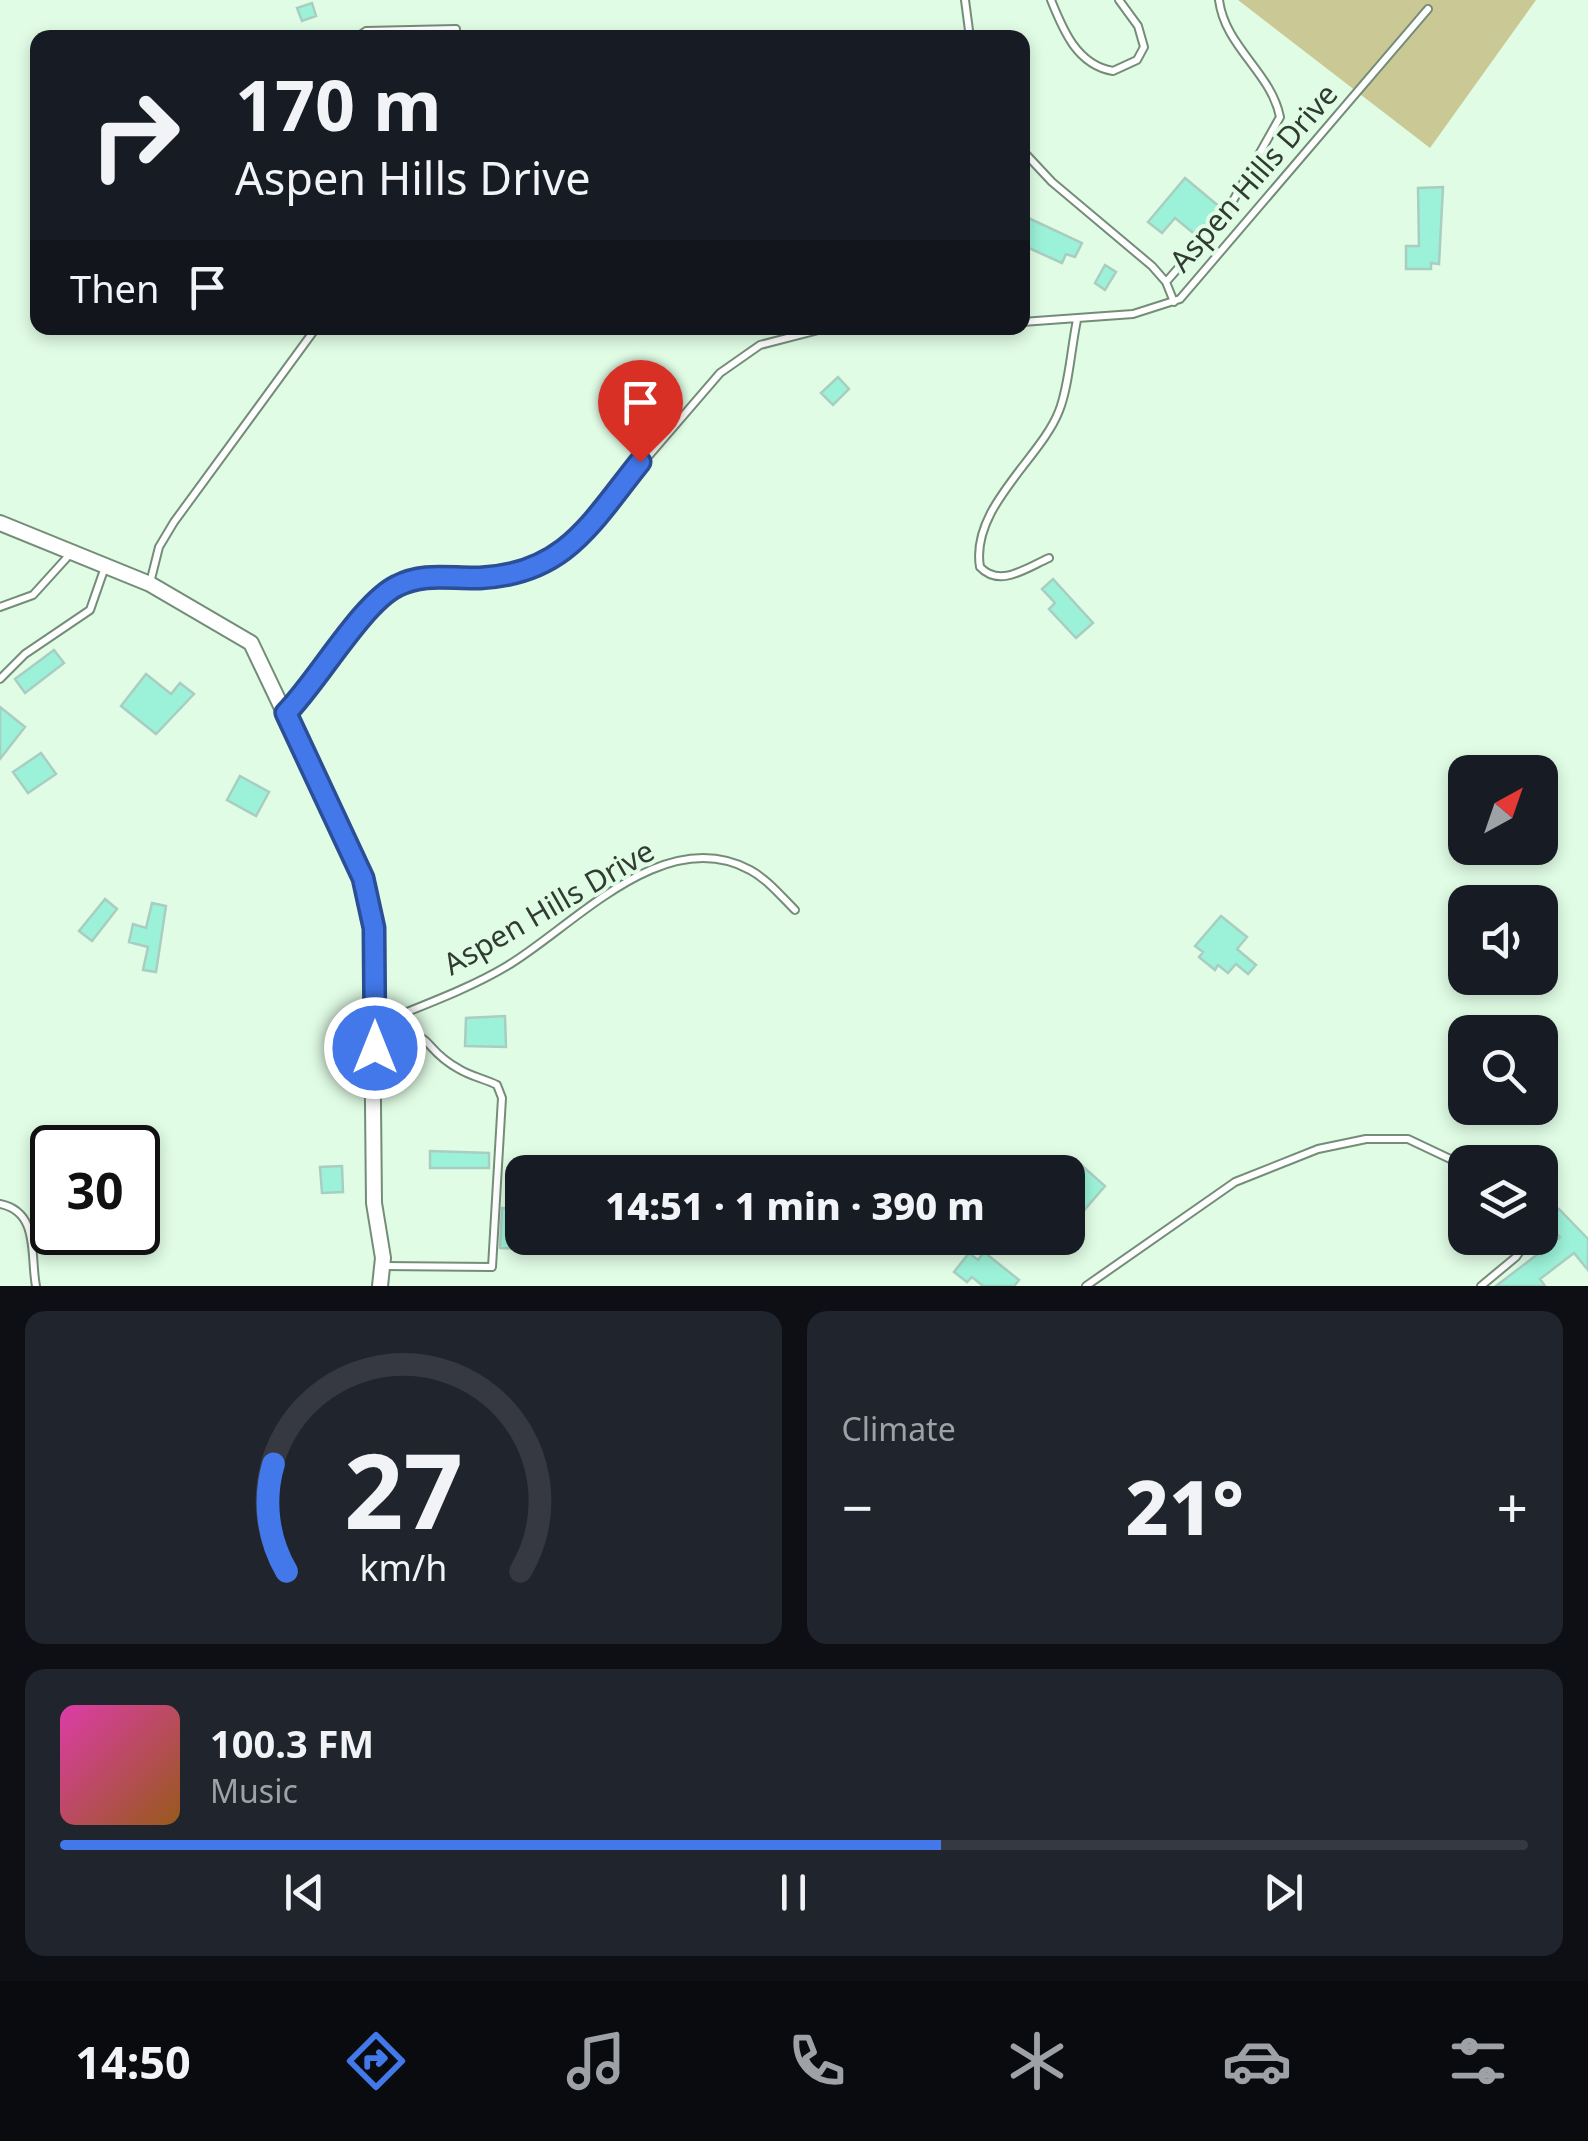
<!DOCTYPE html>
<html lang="en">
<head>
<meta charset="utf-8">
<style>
	body { margin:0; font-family:"Noto Sans",sans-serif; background:#20242c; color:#f1f3f6; height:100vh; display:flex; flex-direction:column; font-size:38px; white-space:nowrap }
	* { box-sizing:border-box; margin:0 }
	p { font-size:32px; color:#9ea1a6 }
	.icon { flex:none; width:55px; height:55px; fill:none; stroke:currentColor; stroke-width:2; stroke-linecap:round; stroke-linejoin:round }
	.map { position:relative; height:1286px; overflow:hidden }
	.sheet { display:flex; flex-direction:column; gap:25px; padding:25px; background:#0d0f14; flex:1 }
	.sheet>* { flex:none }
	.guide { position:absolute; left:30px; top:30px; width:1000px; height:305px; border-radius:20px; box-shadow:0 5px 15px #0003; background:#171b24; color:#f1f3f6; overflow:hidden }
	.needle { width:65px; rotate:40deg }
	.tools { position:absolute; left:1448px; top:755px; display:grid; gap:20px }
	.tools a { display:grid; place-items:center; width:110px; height:110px; border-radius:20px; background:#171b24; box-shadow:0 5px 15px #0003; font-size:50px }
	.speed { position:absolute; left:30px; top:1125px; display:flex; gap:20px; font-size:50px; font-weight:700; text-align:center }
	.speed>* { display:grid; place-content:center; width:130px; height:130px; border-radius:50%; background:#171b24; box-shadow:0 5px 15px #0003; line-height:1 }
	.speed .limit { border:5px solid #111; border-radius:15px; background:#fff; color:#111 }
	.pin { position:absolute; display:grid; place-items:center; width:85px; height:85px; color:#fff; margin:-102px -42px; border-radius:50% 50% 50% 0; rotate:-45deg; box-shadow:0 0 10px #0007 }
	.pin .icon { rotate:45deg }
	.me { position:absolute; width:110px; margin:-55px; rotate:0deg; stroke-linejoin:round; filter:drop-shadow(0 0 8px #0008) }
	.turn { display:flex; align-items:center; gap:35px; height:210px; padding:0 40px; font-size:45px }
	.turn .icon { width:130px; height:130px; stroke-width:2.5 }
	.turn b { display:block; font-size:70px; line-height:85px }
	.then { display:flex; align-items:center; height:95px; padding:0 40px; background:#0003; gap:20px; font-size:38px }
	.big { font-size:75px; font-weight:800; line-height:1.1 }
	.sheet .card { flex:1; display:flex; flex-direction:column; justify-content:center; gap:15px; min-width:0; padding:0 35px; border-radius:20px; background:#20242c }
	.sheet .dial { align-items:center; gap:0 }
	.dial svg { height:260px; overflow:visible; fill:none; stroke:#363941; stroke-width:7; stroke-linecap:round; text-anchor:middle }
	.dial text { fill:#f1f3f6; stroke:none }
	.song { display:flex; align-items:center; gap:30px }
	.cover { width:120px; height:120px; border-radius:15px; background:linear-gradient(135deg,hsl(320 70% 55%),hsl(30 70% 35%)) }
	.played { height:10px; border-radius:5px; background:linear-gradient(90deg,#4278e9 60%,#363941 60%) }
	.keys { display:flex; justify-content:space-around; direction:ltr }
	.heat { display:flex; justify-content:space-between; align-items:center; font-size:55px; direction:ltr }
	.sheet .tiles { flex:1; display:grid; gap:25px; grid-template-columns:1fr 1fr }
	.card:last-child { grid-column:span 2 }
	.trip { position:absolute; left:505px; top:1155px; width:580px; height:100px; border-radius:20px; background:#171b24; box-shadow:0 5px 15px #0003; font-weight:800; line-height:100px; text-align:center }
	.tab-bar { display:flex; height:160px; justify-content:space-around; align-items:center; background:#090b0e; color:#9ea1a6 }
	.tab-bar .icon { width:70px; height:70px }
	.tab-bar .on { color:#4278e9 }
	.tab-bar b { font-size:45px; color:#f1f3f6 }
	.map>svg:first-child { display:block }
	.green { fill:#cac894 }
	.building { fill:#9cf2d8; stroke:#a9cdc1; stroke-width:2.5 }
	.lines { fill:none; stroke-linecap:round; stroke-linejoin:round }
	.service-casing { stroke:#748d78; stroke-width:10 }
	.minor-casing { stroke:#748d78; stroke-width:18 }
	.service { stroke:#fff; stroke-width:6 }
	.minor { stroke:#fff; stroke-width:14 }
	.route-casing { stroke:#2b4e97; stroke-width:25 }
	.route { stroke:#4278e9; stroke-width:18 }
	.labels { text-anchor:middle; stroke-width:8; stroke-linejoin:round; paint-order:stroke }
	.street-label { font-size:30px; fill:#303b32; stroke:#e0fce5 }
</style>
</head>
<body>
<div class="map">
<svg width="1588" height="1286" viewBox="0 0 1588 1286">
	<rect width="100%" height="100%" fill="#e0fce5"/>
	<path class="green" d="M1238,0H1536L1430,148Z"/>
	<path class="building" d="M312,3L316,16L302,21L297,8Z
		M1185,178L1221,208L1197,236L1175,218L1162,233L1148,222Z
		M1443,187L1439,264L1431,263V269H1406V246H1419L1418,188Z
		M1022,215L1082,243L1075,257L1066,254L1062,263L1022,245Z
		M1105,265L1116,272L1105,290L1095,283Z
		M838,377L849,389L833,405L821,393Z
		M1053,579L1093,623L1076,638L1049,609L1055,603L1042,589Z
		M54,650L64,663L25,693L15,679Z
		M146,674L171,694L180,683L194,694L156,734L121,706Z
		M0,707L25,727L0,759Z
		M41,753L56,774L28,793L13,772Z
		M240,776L269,792L256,816L227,800Z
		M105,899L117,909L92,941L79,931Z
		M152,903L166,906L156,972L143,970L148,947L129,942L133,924L146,928Z
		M1221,916L1247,937L1237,949L1256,965L1248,974L1236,964L1228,973L1218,965L1215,970L1199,957L1203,952L1195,946Z
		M505,1016L506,1047L465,1046L466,1018Z
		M430,1151L489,1153V1168H430Z
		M1080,1164L1105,1186L1068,1229V1178Z
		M342,1166L343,1192L322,1193L320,1167Z
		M502,1208L522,1209L527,1249L500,1248Z
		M1559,1209L1588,1239V1270L1574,1253L1540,1279L1545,1286H1496L1560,1237L1545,1222Z
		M984,1252L1019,1280L1014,1286H983L972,1277L967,1282L954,1272L969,1253L978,1260Z"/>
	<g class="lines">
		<g class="service-casing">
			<path id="service" d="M965,0L970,38
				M1051,0C1063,30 1077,65 1113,71L1137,60L1144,47L1138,26L1119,0
				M356,38L366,31L456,29
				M1022,150L1052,182L1152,266L1166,282L1174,302
				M1166,282L1225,215L1280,117C1271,72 1225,47 1219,0
				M1022,322L1133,314L1180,299L1428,9
				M1049,558C1026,568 1000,588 980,567C970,508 1041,458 1059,411C1069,386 1071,348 1077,320
				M150,583L159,547L174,522L316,328
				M0,607L33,595L72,552
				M0,679L25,654L90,610L105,567
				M286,712C319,680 357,609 393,588C420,572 447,579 477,578C509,577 537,570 565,553L720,373L760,345L826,328
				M375,1025C418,1007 467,990 507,966C574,926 663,823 750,870C767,879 781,896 795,910
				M375,1048C439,1022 414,1045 459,1069C470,1076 485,1079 497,1085L502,1098L492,1267L383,1266
				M0,1204C40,1212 30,1256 36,1286
				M1086,1286L1235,1182L1318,1149L1366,1139H1408L1465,1166
				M1481,1286L1516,1257L1529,1238"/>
		</g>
		<g class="minor-casing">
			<path id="minor" d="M0,523L150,584L251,643L363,878L371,907L374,1203L383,1258L380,1286"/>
		</g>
		<use href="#service" class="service"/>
		<use href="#minor" class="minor"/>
	</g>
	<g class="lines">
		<g class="route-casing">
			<path id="route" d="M375,1048L374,928L363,878L286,713C317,682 362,603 397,586C424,572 451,579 480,578C565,574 591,523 640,462"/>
		</g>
		<use href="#route" class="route"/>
	</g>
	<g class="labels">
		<g class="street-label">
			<text transform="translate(1254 178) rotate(-49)" y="10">Aspen Hills Drive</text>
			<text transform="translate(549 908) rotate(-30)" y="10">Aspen Hills Drive</text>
		</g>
	</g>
</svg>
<div class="tools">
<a><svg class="needle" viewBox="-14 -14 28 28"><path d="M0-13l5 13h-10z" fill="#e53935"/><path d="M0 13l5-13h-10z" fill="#9ea1a6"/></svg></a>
<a><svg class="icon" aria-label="sound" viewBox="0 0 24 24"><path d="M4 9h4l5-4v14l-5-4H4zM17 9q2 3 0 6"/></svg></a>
<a><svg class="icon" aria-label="search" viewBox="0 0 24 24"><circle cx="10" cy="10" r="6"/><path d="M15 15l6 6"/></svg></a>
<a><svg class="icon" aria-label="layers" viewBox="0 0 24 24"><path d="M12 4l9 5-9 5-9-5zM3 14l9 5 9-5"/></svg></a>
</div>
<div class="speed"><div class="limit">30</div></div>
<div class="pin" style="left:640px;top:462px;background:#d93025"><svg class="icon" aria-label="arrive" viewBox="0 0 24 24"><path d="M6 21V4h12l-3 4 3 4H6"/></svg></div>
<svg class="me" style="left:375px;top:1048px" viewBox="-20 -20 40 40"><circle r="17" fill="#4278e9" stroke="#fff" stroke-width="3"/><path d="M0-11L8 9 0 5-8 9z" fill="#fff"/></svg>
<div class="trip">14:51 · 1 min · 390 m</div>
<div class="guide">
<div class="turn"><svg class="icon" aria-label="right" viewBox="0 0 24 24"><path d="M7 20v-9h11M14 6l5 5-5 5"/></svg><div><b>170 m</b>Aspen Hills Drive</div></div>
<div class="then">Then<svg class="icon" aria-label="arrive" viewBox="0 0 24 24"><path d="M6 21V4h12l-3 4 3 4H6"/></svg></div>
</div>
</div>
<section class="sheet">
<div class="tiles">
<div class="card dial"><svg viewBox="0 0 100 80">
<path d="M14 69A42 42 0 1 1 86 69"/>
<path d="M14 69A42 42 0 0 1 10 36" stroke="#4278e9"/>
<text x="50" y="56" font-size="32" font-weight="700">27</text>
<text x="50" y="72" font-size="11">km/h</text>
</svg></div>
<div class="card"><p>Climate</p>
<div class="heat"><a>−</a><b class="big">21°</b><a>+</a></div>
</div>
<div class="card">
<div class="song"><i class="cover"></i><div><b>100.3 FM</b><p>Music</p></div></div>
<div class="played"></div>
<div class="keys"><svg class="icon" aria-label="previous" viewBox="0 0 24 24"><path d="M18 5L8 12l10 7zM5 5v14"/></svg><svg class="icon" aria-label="pause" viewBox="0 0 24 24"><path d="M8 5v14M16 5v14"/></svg><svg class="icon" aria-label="next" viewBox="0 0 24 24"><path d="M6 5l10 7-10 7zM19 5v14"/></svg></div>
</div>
</div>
</section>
<nav class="tab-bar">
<b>14:50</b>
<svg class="icon on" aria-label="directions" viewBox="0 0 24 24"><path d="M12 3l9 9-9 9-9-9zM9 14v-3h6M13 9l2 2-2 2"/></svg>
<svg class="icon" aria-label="music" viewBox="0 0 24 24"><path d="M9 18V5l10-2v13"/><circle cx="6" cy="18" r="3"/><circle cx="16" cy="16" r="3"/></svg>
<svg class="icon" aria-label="phone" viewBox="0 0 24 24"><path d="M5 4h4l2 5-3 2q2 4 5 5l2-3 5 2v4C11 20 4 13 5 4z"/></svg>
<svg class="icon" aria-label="climate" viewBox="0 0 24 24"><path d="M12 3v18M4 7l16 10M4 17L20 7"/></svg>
<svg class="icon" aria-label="car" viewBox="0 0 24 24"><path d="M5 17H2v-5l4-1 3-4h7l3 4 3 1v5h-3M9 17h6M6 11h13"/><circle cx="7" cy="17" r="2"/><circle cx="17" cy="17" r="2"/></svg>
<svg class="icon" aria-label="filters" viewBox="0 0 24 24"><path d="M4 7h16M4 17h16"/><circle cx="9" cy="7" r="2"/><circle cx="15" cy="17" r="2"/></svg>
</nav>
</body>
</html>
